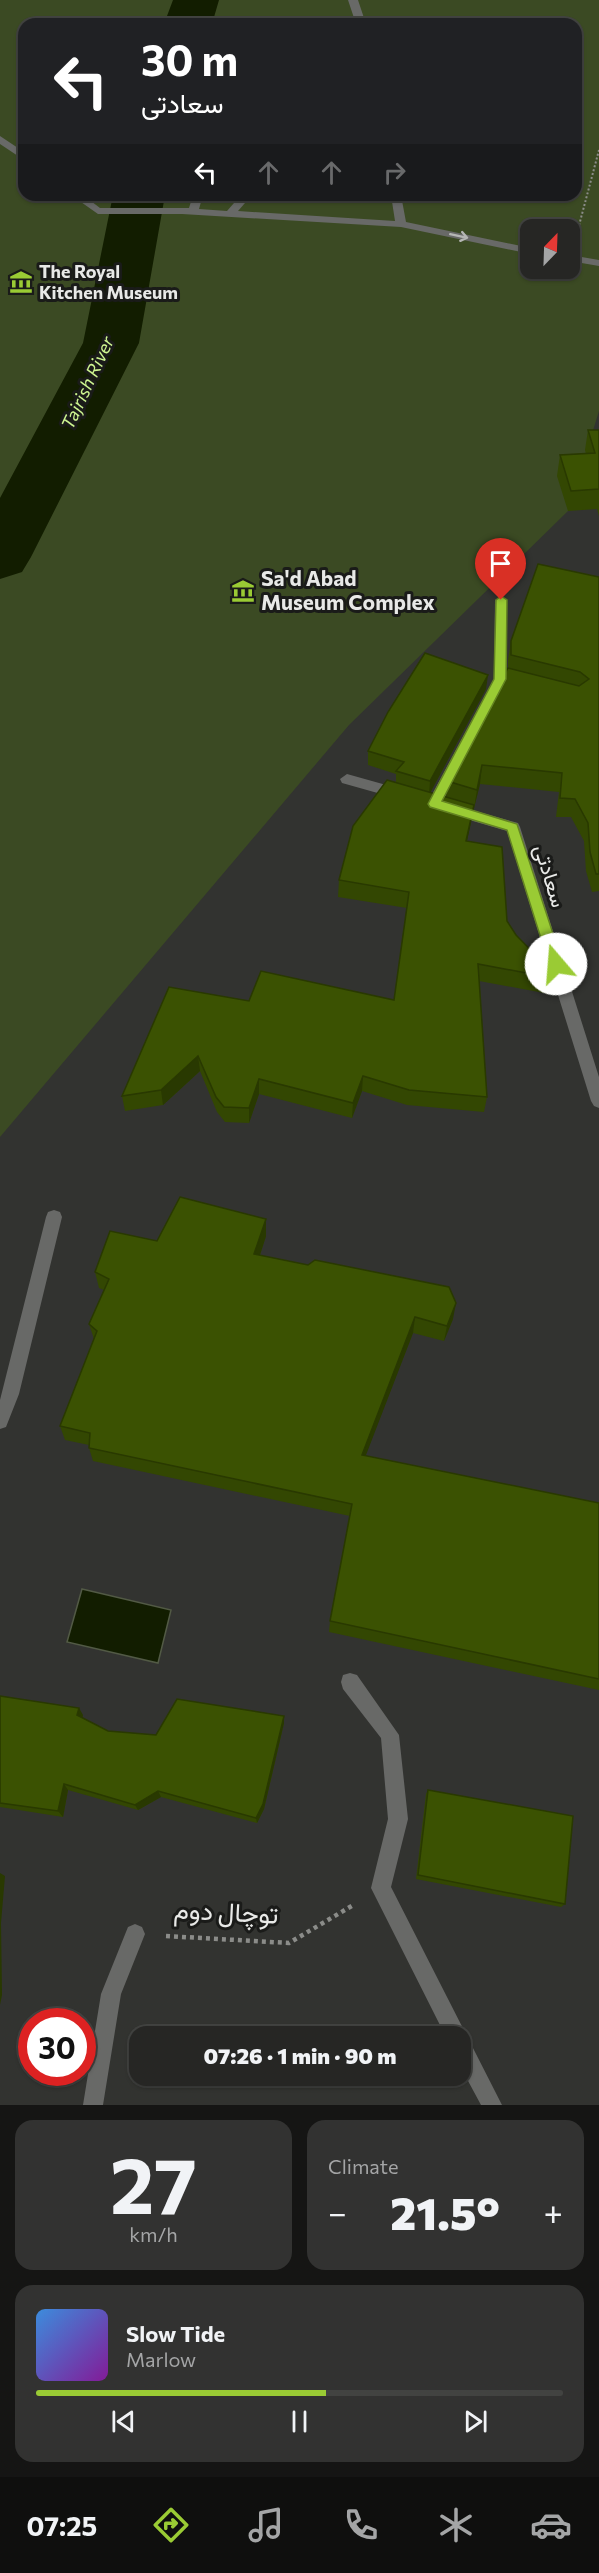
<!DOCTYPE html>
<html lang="en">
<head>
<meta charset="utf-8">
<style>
	body { margin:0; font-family:Commissioner,Vazirmatn,sans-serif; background:#323231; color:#f1f3f6; height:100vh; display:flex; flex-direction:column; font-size:22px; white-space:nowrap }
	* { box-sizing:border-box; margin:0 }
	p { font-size:20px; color:#a4a5a6 }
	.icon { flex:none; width:33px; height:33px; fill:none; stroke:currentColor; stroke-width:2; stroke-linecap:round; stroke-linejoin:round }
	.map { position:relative; height:2105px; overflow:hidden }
	.drawer { display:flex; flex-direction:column; gap:15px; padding:15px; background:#151514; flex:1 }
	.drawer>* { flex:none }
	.top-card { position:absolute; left:18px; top:18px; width:564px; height:183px; border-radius:18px; box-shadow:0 2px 4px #0004,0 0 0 2px #424341; background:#202124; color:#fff; overflow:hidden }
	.needle { width:39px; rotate:23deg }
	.controls { position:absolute; left:520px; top:219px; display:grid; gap:12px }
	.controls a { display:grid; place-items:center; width:60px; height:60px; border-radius:12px; background:#262624; box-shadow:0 2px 4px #0004,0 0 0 2px #424341; font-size:30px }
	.speed { position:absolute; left:18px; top:2008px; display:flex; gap:12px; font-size:30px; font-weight:700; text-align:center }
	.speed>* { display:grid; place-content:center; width:78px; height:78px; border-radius:50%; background:#262624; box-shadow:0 2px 4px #0004,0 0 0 2px #424341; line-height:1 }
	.speed .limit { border:9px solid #d22; background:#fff; color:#111 }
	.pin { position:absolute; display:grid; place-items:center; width:51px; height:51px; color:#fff; margin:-62px -26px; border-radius:50% 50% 50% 0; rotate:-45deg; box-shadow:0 0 6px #0007 }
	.pin .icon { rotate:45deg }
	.me { position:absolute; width:66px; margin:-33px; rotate:342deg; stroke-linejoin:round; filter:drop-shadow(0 0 4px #0008) }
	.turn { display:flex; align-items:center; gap:21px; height:126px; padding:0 24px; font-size:27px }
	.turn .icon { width:78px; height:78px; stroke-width:2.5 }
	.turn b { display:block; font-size:42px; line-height:51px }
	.lanes { display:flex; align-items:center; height:57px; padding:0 24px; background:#0003; justify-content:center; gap:30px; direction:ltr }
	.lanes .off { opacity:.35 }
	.big { font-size:45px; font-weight:800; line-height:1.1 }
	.drawer .card { flex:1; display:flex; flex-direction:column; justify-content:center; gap:9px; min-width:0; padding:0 21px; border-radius:18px; background:#323231 }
	.drawer .dial { align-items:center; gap:0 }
	.dial b { font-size:78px; line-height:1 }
	.song { display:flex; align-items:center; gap:18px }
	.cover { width:72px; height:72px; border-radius:9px; background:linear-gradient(135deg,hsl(210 70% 55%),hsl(290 70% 35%)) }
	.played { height:6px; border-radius:3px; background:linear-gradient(90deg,#9acb34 55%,#424341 55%) }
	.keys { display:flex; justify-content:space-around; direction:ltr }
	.heat { display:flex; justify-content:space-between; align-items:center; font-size:33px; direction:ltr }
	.drawer .tiles { flex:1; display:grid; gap:15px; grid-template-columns:1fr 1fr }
	.card:last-child { grid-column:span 2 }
	.trip { position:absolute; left:129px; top:2026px; width:342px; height:60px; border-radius:18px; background:#262624; box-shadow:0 2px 4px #0004,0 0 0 2px #424341; font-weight:800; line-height:60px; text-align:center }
	.tabs { display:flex; height:96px; justify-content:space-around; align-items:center; background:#0f0f0e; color:#a4a5a6 }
	.tabs .icon { width:42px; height:42px }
	.tabs .on { color:#9acb34 }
	.tabs b { font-size:27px; color:#f1f3f6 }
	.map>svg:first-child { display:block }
	.green { fill:#3b4a23; fill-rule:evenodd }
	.water { fill:#121d00; stroke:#525a45; stroke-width:1.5 }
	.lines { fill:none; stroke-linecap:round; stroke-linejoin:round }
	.river { fill:#121d00; fill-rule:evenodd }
	.path-far1 { stroke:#8b8c89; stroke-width:2; stroke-dasharray:2 2; stroke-linecap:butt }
	.path { stroke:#8b8c89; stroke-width:4.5; stroke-dasharray:4 4; stroke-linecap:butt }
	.minor { fill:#686967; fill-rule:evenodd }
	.wall { fill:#334702 }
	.shaded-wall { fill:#293901 }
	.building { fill:#3b5202; stroke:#293901; stroke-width:1.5 }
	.oneway { stroke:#b5b6b4 }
	.route { fill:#9acb34; stroke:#648422; stroke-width:1.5 }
	.labels { text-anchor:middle; stroke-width:6; stroke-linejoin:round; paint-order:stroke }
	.far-poi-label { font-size:18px; font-weight:bold; fill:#e8e9e7; stroke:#1a1b19; text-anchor:start }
	.far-water-label { font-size:18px; font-style:italic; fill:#cef591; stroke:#1a1b19 }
	.poi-label { font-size:21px; font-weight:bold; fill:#e8e9e7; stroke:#1a1b19; text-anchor:start }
	.street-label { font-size:21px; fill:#e8e9e7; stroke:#1a1b19 }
	.near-street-label { font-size:26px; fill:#e8e9e7; stroke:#1a1b19 }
</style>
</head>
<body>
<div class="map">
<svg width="599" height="2105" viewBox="0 0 599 2105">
	<rect width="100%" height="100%" fill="#323330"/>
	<path class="green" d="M0,0H599V411L568,511L349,725L0,1137ZM24,24H576V195H24ZM531,230H570V268H531Z"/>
	<path class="water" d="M82,1589L171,1610L158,1663L67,1642Z"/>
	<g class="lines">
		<path class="river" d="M173,0H219L212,24H164Z
			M113,195H165L139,343L31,557L22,572L0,579V498L83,343Z"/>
		<path class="path-far1" d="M577,233L599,150"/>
		<path class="path" d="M166,1936L289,1943L355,1904"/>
		<path class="minor" d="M348,0H358L366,24H356Z
			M0,136L24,152V160L0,144Z
			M71,195H83L100,208H189L193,195H203L199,209L227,211L241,195H252L238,211L395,221L391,195H401L406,222L531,248V254L401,227L182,214H98Z
			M570,255L599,260V266L570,261Z
			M501,596L507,600L506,679L439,808H429L427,804L494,679L495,600Z
			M347,774L404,790L406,794L399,799L342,783L340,779Z
			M454,805L518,823L520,827L599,1077V1108L594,1106L591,1101L507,831L449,814L447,810Z
			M54,1210L60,1212L62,1217L19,1394L6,1427L0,1429V1400L46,1217L48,1212Z
			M350,1673L357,1675L399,1735L408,1819L391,1887L502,2105H481L460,2066V2037H446L371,1888L388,1819L381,1738L343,1689L341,1682L343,1675Z
			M135,1924L142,1927L145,1934L121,1994L103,2105H83L101,1994L128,1927Z"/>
	</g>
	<path class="wall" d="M588,430H599V516L597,509L568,511L557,476L560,455L586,454L585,450Z
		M599,577V891L592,892L586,871L584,841L571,817H556L559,792L480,784L474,808H473L467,841L507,921L516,935L559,979L555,995L479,981L487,1097L484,1112L407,1105L362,1091L352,1118L259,1094L249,1123L225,1122L217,1112L200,1071L163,1105L125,1111L122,1096L249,1001L394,1000L407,908L338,897L339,880L396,783V774L368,765V751L486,689L430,793L446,797L447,781L508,668V660L511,641Z
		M266,1219V1236L260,1255L453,1319L444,1341L413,1333L365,1456L599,1503V1690L329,1632L330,1621L350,1516L93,1461L89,1448V1445L65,1440L60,1426L94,1339L89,1324L104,1290L99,1288L95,1272L157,1241Z
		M0,1696L83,1715L82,1718L108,1731L156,1735L284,1723L264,1809L257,1823L161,1797L138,1810L68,1790L63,1817L0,1807Z
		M428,1790L565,1904L561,1907L416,1879L426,1794Z"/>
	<path class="shaded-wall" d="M488,675L486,689L429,795L430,781Z
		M482,765L480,784L474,808L477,790Z
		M474,805L471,823L463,858L466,841Z
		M198,1056L200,1071L163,1105L161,1090Z
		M363,1076L362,1091L352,1118L353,1103Z
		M259,1079V1094L249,1123V1108Z
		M266,1219V1236L255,1270L254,1254Z
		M456,1303L453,1319L444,1341L447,1326Z
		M415,1317L413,1333L361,1468L362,1455Z
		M79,1708L83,1715L81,1722L77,1715Z
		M284,1716V1723L264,1809L257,1823L256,1818Z
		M64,1784L68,1790L63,1817L58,1811Z
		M158,1791L161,1797L138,1810L135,1805Z
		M0,1873L5,1876L1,1923L2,1995L0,2005Z"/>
	<path class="building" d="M588,430H599V489L571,491L560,455L595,453Z
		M538,564L599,577V874H596L590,852L588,823L575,799L560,798L562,773L482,765L477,790L447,781L508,668L579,686L589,679L580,672L511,655V641Z
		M425,653L488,675L430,781L396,771L404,762L368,751L388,712Z
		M387,780L474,805L466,841L502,847L507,921L516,935L559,979L478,964L487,1097L409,1090L363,1076L353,1103L259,1079L249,1108L224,1107L216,1097L198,1056L161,1090L122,1096L169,987L249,1001L261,971L394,1000L409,892L339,880L353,826Z
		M180,1197L266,1219L254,1254L308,1265L315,1260L449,1287L456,1303L447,1326L415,1317L362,1455L599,1503V1679L330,1621L352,1504L89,1448L90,1433L60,1426L97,1331L89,1324L109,1279L95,1272L110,1231L157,1241Z
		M0,1696L79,1708L77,1715L108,1731L156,1735L177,1699L284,1716L263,1804L256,1818L158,1791L135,1805L64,1784L58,1811L0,1803Z
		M428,1790L573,1816L565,1904L418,1875Z"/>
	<defs><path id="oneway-shaft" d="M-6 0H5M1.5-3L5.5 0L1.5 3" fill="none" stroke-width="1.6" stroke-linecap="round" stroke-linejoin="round" transform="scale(1.5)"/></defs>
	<use class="oneway" href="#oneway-shaft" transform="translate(459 236) rotate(12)"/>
	<path class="route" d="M501,596L507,600L506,679L442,801L517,824L563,964L556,969L549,964L507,830L430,807L428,804L494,679L496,600Z"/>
	<defs>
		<g id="museum-bare" transform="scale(1.8)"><path d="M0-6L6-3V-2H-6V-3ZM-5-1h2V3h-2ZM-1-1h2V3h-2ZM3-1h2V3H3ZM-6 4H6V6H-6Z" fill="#9acb34" stroke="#1a1b19" stroke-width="2.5" paint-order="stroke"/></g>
	</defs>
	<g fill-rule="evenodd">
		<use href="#museum-bare" x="21" y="282"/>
		<use href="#museum-bare" x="243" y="591"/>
	</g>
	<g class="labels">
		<g class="far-poi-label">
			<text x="39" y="278">The Royal<tspan x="39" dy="21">Kitchen Museum</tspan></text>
		</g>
		<g class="far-water-label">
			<text transform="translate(88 383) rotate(-65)" y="6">Tajrish River</text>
		</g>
		<g class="poi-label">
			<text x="261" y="586">Sa'd Abad<tspan x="261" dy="24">Museum Complex</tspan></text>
		</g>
		<g class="street-label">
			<text transform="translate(550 876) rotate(73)" y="7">سعادتی</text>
		</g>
		<g class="near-street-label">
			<text transform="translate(226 1912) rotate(3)" y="9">توچال دوم</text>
		</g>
	</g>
</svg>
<div class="controls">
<a><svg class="needle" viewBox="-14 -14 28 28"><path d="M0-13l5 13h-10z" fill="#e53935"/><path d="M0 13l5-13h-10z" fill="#a4a5a6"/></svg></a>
</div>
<div class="speed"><div class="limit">30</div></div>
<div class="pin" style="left:501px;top:600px;background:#d93025"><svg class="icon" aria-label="arrive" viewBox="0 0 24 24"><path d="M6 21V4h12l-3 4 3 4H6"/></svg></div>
<svg class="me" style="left:556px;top:964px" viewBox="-20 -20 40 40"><circle r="19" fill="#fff"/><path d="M0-13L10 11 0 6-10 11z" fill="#9acb34"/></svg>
<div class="trip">07:26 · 1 min · 90 m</div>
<div class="top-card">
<div class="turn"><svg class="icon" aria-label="left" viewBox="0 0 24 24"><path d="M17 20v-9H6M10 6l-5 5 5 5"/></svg><div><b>30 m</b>سعادتی</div></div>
<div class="lanes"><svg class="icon" aria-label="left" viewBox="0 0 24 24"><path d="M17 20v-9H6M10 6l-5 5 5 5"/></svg><svg class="icon off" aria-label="ahead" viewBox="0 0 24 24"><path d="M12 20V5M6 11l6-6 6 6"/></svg><svg class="icon off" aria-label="ahead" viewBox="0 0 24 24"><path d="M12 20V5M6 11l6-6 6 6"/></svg><svg class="icon off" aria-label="right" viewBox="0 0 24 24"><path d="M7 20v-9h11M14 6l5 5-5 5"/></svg></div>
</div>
</div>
<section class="drawer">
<div class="tiles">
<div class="card dial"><b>27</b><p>km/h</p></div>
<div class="card"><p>Climate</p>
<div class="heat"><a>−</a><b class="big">21.5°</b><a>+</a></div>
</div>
<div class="card">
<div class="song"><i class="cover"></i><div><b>Slow Tide</b><p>Marlow</p></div></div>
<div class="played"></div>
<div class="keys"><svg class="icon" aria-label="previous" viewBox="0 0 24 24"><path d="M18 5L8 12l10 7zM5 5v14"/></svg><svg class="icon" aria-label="pause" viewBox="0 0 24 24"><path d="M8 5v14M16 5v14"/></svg><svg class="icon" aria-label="next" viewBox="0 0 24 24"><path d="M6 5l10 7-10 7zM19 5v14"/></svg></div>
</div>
</div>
</section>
<nav class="tabs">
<b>07:25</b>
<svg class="icon on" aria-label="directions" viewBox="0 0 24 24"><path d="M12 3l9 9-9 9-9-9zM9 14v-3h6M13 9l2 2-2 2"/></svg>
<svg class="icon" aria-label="music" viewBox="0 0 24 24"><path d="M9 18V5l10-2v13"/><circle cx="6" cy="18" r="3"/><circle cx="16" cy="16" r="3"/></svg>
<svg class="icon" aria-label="phone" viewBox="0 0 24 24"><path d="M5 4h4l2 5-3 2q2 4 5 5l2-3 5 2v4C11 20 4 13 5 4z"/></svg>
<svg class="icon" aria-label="climate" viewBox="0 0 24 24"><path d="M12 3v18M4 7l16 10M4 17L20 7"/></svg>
<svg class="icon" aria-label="car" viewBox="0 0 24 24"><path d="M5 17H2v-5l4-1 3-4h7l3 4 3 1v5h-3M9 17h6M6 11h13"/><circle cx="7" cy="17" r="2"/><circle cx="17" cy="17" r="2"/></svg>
</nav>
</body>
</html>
